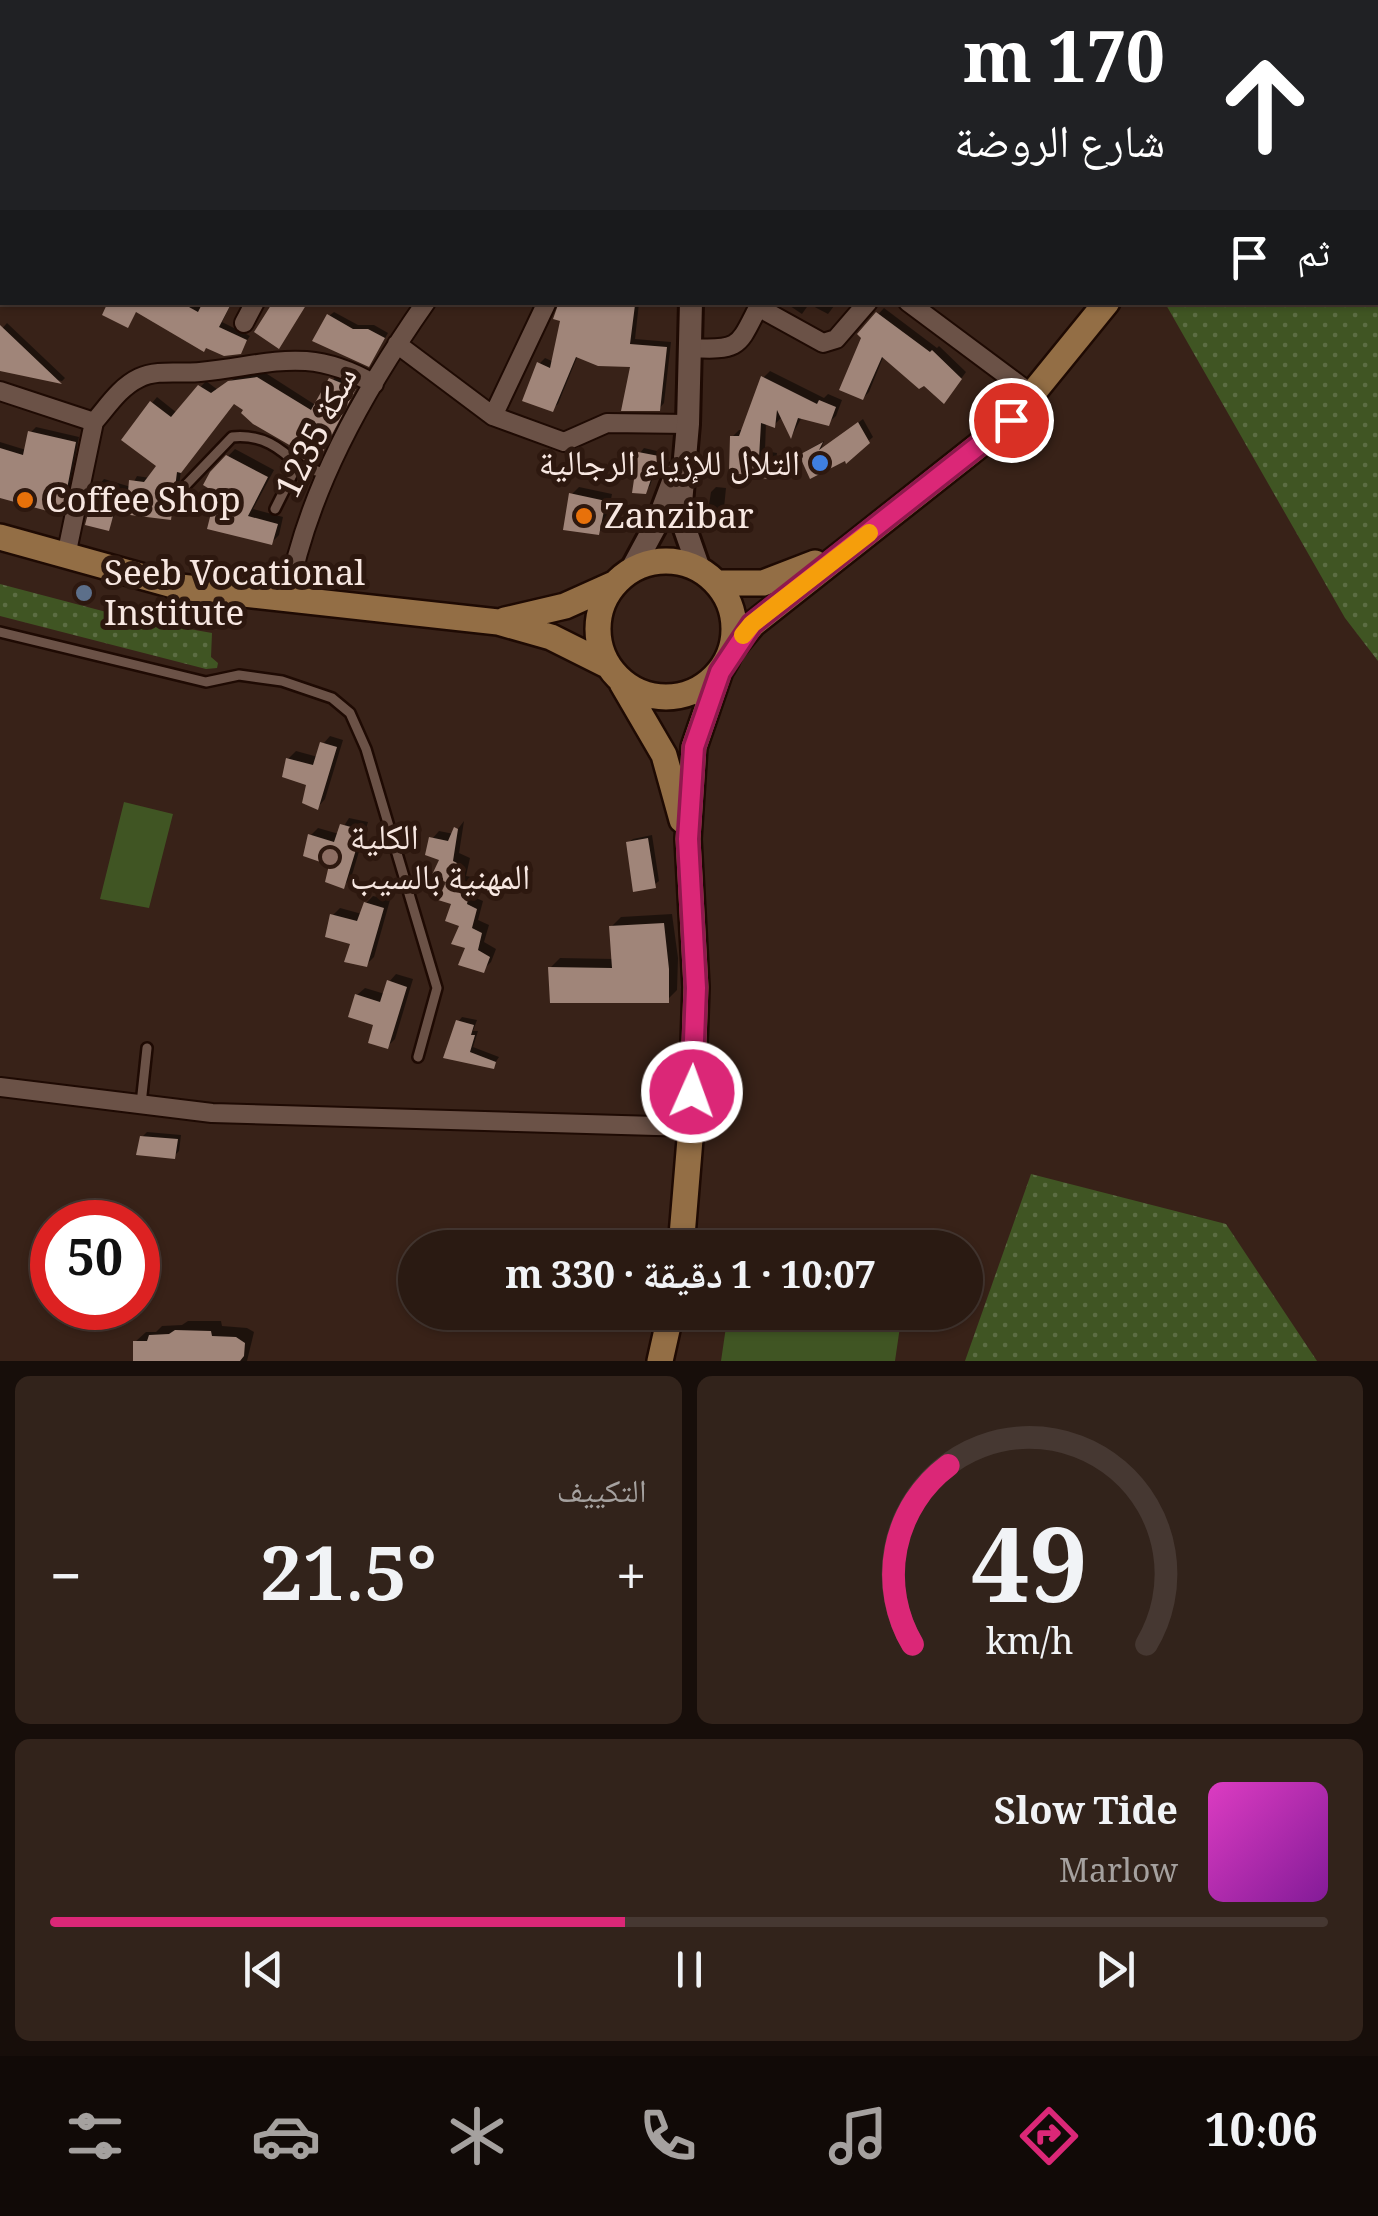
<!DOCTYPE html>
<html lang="ar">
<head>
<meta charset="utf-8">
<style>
	body { margin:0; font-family:Georgia,"Noto Naskh Arabic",serif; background:#32231b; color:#f1f3f6; direction:rtl; height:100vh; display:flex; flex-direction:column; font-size:38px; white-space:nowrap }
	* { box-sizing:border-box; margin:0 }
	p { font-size:32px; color:#a5a19f }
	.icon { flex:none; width:55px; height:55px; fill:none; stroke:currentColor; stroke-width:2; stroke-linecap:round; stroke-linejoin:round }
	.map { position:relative; height:1361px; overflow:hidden; direction:ltr }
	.drawer { display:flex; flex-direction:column; gap:15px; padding:15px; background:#170e0a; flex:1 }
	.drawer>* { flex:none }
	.hud { position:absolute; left:0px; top:0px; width:1380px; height:305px; box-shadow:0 2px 8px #0004,0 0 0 2px #463832; direction:rtl; background:#202124; color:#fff; overflow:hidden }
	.speed { position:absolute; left:30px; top:1200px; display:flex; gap:20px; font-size:50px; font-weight:700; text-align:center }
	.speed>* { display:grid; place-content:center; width:130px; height:130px; border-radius:50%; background:#2a1a12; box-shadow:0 2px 8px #0004,0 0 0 2px #463832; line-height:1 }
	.speed .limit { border:15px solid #d22; background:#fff; color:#111 }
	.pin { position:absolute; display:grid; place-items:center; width:85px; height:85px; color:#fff; margin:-42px; border:5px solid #fff; border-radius:50%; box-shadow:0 2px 10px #0007 }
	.me { position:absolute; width:110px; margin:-55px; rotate:2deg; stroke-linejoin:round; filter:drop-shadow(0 0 8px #0008) }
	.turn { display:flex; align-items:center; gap:35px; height:210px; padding:0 50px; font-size:45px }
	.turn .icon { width:130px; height:130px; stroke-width:2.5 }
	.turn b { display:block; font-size:70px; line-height:85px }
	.then { display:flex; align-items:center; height:95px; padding:0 50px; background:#0003; gap:20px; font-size:38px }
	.big { font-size:75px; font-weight:700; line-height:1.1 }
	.drawer .widget { flex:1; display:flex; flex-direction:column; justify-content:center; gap:15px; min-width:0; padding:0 35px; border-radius:15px; background:#32231b }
	.drawer .dial { align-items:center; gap:0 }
	.dial svg { height:260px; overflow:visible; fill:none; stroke:#463832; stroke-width:7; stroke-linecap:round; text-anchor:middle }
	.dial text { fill:#f1f3f6; stroke:none }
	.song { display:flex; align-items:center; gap:30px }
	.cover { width:120px; height:120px; border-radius:15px; background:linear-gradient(135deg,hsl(310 70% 55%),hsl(290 70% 35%)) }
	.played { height:10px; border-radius:5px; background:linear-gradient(90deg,#db2777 45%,#463832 45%) }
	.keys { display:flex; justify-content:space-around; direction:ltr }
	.heat { display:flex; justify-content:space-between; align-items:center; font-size:55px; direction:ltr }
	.drawer .tiles { flex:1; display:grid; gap:15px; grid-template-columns:1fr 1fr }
	.widget:last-child { grid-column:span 2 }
	.trip { position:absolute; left:398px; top:1230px; width:585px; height:100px; border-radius:50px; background:#2a1a12; box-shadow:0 2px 8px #0004,0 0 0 2px #463832; font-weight:700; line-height:100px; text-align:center; direction:rtl }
	.dock { display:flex; height:160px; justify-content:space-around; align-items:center; background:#110a07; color:#a5a19f }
	.dock .icon { width:70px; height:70px }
	.dock .current { color:#db2777 }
	.dock b { font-size:45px; color:#f1f3f6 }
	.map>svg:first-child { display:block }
	.grass { fill:url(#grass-dots) }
	.park { fill:#405523 }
	.shadow { fill:#0007 }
	.building { fill:#a08579 }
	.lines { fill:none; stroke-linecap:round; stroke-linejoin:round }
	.service-casing { stroke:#1e0a03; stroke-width:14 }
	.minor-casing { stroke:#1e0a03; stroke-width:22 }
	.tertiary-casing { stroke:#1e0a03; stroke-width:28 }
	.secondary-casing { stroke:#1e0a03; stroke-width:30 }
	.service { stroke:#6b5247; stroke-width:9 }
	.minor { stroke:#6b5247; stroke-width:18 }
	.tertiary { stroke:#6b5247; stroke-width:22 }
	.secondary { stroke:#936e45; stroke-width:25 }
	.route-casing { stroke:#8e194d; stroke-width:25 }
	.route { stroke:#db2777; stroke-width:18 }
	.slow { stroke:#f59e0b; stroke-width:18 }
	.shop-dot { fill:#3f7fe0; stroke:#2d180f; stroke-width:4 }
	.food-dot { fill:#e8710a; stroke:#2d180f; stroke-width:4 }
	.service-dot { fill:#5c6f8a; stroke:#2d180f; stroke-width:4 }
	.education-dot { fill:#8d6e63; stroke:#2d180f; stroke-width:4 }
	.labels { text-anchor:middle; stroke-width:10; stroke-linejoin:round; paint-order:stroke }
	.street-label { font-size:35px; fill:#f7e7e1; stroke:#2d180f }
	.poi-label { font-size:35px; fill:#f7e7e1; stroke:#2d180f; text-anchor:start }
</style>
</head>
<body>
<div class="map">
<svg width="1378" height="1361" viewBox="0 0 1378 1361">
	<defs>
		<pattern id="grass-dots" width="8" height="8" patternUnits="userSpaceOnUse" patternTransform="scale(2.5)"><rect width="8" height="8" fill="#405523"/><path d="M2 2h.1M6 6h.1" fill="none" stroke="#5c6d43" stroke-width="1.8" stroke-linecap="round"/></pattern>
	</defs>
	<rect width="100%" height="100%" fill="#382218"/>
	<path class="grass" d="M1378,0V661L1345,618L1165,303L1378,302L1375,2Z
		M0,584L133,619L212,633L211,657L218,663L217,668L206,669L0,616Z
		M1031,1174L1226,1224L1317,1361H965Z"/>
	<path class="park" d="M124,802L173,814L149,908L100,899Z
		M728,1313V1312L902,1313L895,1361H721Z"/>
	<path class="shadow" d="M86,0H123L124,2H83Z
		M397,0H427L428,2H395Z
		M501,0H530L533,2H499Z
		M634,0H684L689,2H634Z
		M2,158V190L0,192V160Z
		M111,302H232L222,322L250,336L240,351L137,310L128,325Z
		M561,302H668L665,306L639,303L635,339L671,342L664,403L659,409L633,364L578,355L558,404L552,409L539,364L545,358L554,362L563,319Z
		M784,302H837L828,314L809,304L802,314Z
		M884,308L937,348L939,346L966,372L949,395L884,355L869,392L863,398L865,337L860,334Z
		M334,312L358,325H374L388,333L373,359L329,316Z
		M7,323L65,378L62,381L0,369V331Z
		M770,371L824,398L828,394L842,400L836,416L828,423L802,417L792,435L783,416L774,425L766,422L765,451L777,453L774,469L767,476L732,437L739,430H744L763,378Z
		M264,372L317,406L337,374L359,383L321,454L301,449L235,402L181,470L176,512L170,517L117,510L108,528L99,485L104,479L131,487L137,476L150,478L160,466L152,403L157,397L177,413L206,381L218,390L236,377Z
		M863,419L873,437L847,460L806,451L824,441L820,452Z
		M36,427L79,437L66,507L61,512L0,496V442L26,450L31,432Z
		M644,448L661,452L650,486L645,491L640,453Z
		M235,449L274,470L253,509L283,517L279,535L272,542L219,491L212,473Z
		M579,487L612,494L606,525L598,533L571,495Z
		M716,487L726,488L724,508L719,512L708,511L711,492Z
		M330,736L343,740L325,799L318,807L308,783L288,759L296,751L318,757L323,744Z
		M349,818L368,822L351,878L343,886L332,863L311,835L318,828L339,834Z
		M464,821L459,853L470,858L466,876L477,878L474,897L483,901L478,920L489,925L484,942L496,949L491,962L483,970L468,947L443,858L432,839L439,831L454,834Z
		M652,835L659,881L654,885L628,843L633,839Z
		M373,896L390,900L374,957L366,965L332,916L340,908L362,914L366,903Z
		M672,914L678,958L677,990L667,1000L550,968L560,958L614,959L612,926L621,917Z
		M396,974L413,979L395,1039L387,1047L377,1023L357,995L365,988L385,994L389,982Z
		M462,1017L477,1020L473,1031H478L473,1047L499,1057L493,1066L446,1056L458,1022Z
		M147,1132L181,1135L179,1151L174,1156L142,1137Z
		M188,1321H221L222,1326L247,1328L254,1332L247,1361H135V1342L146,1332H156L162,1326L182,1325Z"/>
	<path class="building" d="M108,302H180L198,312L203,302H232L219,327L247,340L241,354L224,356L206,348L204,352L136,312L128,328L102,315Z
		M273,302H308L279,349L254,332Z
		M559,302L582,306L584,302L635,305L630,344L667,347L660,411H621L630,367L598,366L576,357L553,412L522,401L537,362L550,368L560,321L553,319Z
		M876,312L930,352L932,350L962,379L944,404L924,386L919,389L882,357L863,400L839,390L861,338L857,334Z
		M327,314L353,329H368L385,338L369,367L312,341Z
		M0,325L62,384L0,371Z
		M761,376L817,404L819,400L836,407L829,426L798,418L791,439L777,410L775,428L761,423L759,458L771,460L768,479L729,472L730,436H739Z
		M257,377L311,410L329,378L356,389L317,463L304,460L296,452L298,450L253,424L241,413L243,410L234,404L181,473L177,472L171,520L114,513L109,531L85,525L96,483L128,492L129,480L144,482L156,466L121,440L150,401L171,417L198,385L211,393L228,381Z
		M858,422L870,443L846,464L845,461L810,479L799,455L823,442L819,450Z
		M28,431L76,442L62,515L0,498V448L23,455Z
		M638,452L659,456L646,494L632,493Z
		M226,455L268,477L248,516L278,524L272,545L207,529L216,493L203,485L210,472Z
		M569,493L606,501L599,535L563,530Z
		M320,742L337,747L318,810L302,803L306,785L282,777L286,758L313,765Z
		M340,824L362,830L344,889L325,882L329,865L303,856L308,834L334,842Z
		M454,827L458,829L453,861L463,866L460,883L471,885L467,904L477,909L472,928L482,933L478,950L490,957L484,973L458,965L465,948L451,944L459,926L445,921L451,904L438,900L446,882L431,877L439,860L425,855L429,837L448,841Z
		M648,838L656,888L633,892L626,842Z
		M364,902L384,908L367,967L344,962L350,944L325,937L330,914L357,921Z
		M664,923L669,969V1003H550L548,967L612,968L609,926Z
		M387,980L407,987L388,1049L368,1043L373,1025L348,1017L355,994L380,1002Z
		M456,1020L474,1025L471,1035H475L470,1052L496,1062L494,1069L443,1058Z
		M140,1136L178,1139L175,1159L136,1155Z
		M175,1330L211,1331L212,1336L236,1337L245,1343L244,1356L240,1361H133V1341H147L149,1335L169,1334Z"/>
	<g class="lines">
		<g class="service-casing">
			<path id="service" d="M258,0L259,2
				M888,2L889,0
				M185,486L232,437C262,434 280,447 300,467
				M275,509L295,469L300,467L325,473
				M0,632L206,682L239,675L282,681L332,698L350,713L366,749L437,988L418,1057
				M141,1104L147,1048"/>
		</g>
		<g class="minor-casing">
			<path id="minor" d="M140,0L142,2
				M432,0L435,2
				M539,0L542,2
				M1246,0L1248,2
				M37,2L39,0
				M369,2L370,0
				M480,2L482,0
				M620,2L621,0
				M965,2L969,0
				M0,141L2,139
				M908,302L1034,396
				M758,307L823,343L836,339L868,302
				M244,323L255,302
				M397,344L493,416L564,442L607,423L688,424
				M691,348C743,351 738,345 761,302
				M0,391L94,422C108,406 120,387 139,378C157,369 181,374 200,372C271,365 307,345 374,384
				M493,416L547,302
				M66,556L94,422
				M287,601C306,493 363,392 426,302
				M0,1087L212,1113L691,1127"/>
		</g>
		<g class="tertiary-casing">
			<path id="tertiary" d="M749,2V0
				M691,302L688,424L681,503L684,526L699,569
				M632,569L659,519L676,474"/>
		</g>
		<g class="secondary-casing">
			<path id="secondary" d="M1284,2L1286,0
				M0,537L180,587L498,622L551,637L607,665
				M598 629a68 68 0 1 1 136 0a68 68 0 1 1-136 0Z
				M718,583H763L815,563
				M505,620L565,606L614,584
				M731,650L753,624L1011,420L1107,302
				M622,683L664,755L682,820
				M681,1248L691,1127L696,987L688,839L694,747L720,671
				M660,1361L671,1312"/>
		</g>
		<use href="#service" class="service"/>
		<use href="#minor" class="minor"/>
		<use href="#tertiary" class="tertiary"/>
		<use href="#secondary" class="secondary"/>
	</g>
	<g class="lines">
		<g class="route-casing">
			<path id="route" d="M692,1092L696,988L688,839L692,778L694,747L720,672L752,624L1011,420"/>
		</g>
		<use href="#route" class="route"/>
		<path class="slow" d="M743,635L752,624L869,533"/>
	</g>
	<circle class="shop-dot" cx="820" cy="463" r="10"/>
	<g class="food-dot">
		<circle cx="25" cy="500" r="10"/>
		<circle cx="584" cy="516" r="10"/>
	</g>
	<circle class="service-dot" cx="84" cy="593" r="10"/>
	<circle class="education-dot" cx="330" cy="857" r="10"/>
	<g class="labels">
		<g class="street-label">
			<text transform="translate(316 432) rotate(-64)" y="12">سكة 1235</text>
		</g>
		<g class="poi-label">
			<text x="800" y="475" text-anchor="end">التلال للإزياء الرجالية</text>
			<text x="45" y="512">Coffee Shop</text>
			<text x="604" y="528">Zanzibar</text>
			<text x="104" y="585">Seeb Vocational<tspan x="104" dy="40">Institute</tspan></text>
			<text x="350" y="849">الكلية<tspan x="350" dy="40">المهنية بالسيب</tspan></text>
		</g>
	</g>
</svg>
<div class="speed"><div class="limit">50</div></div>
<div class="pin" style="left:1011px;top:420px;background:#d93025"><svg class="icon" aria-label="arrive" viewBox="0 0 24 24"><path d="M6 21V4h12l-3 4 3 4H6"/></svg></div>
<svg class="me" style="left:692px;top:1092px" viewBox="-20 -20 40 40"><circle r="17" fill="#db2777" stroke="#fff" stroke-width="3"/><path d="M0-11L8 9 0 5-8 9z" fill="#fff"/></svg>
<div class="trip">10:07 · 1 دقيقة · 330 m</div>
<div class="hud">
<div class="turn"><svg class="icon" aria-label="ahead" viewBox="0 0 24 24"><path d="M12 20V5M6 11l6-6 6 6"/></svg><div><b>170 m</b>شارع الروضة</div></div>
<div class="then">ثم<svg class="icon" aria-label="arrive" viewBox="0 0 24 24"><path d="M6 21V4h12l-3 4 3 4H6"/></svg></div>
</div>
</div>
<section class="drawer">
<div class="tiles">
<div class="widget dial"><svg viewBox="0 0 100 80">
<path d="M14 69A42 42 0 1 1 86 69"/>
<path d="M14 69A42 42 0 0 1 25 14" stroke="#db2777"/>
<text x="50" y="56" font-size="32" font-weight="700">49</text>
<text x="50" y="72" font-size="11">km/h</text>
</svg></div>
<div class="widget"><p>التكييف</p>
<div class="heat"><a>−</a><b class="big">21.5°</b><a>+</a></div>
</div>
<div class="widget">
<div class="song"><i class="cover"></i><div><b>Slow Tide</b><p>Marlow</p></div></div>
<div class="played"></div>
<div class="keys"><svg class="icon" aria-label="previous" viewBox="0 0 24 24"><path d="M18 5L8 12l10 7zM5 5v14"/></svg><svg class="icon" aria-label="pause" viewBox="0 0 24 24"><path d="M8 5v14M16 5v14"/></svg><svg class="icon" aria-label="next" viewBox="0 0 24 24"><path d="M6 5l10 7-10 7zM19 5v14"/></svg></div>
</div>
</div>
</section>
<nav class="dock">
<b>10:06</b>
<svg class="icon current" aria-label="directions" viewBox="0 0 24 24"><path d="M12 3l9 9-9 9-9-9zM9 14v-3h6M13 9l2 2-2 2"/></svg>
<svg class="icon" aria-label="music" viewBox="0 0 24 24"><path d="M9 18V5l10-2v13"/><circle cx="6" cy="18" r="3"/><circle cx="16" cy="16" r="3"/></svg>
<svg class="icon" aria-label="phone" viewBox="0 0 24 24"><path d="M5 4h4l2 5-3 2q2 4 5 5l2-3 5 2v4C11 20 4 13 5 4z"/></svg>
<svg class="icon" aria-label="climate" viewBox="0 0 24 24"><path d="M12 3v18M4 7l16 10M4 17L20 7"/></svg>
<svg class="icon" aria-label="car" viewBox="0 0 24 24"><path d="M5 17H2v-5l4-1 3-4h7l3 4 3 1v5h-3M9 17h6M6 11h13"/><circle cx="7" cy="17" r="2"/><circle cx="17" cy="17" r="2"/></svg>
<svg class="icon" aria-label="filters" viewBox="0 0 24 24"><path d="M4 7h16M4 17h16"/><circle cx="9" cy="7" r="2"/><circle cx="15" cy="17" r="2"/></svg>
</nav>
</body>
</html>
